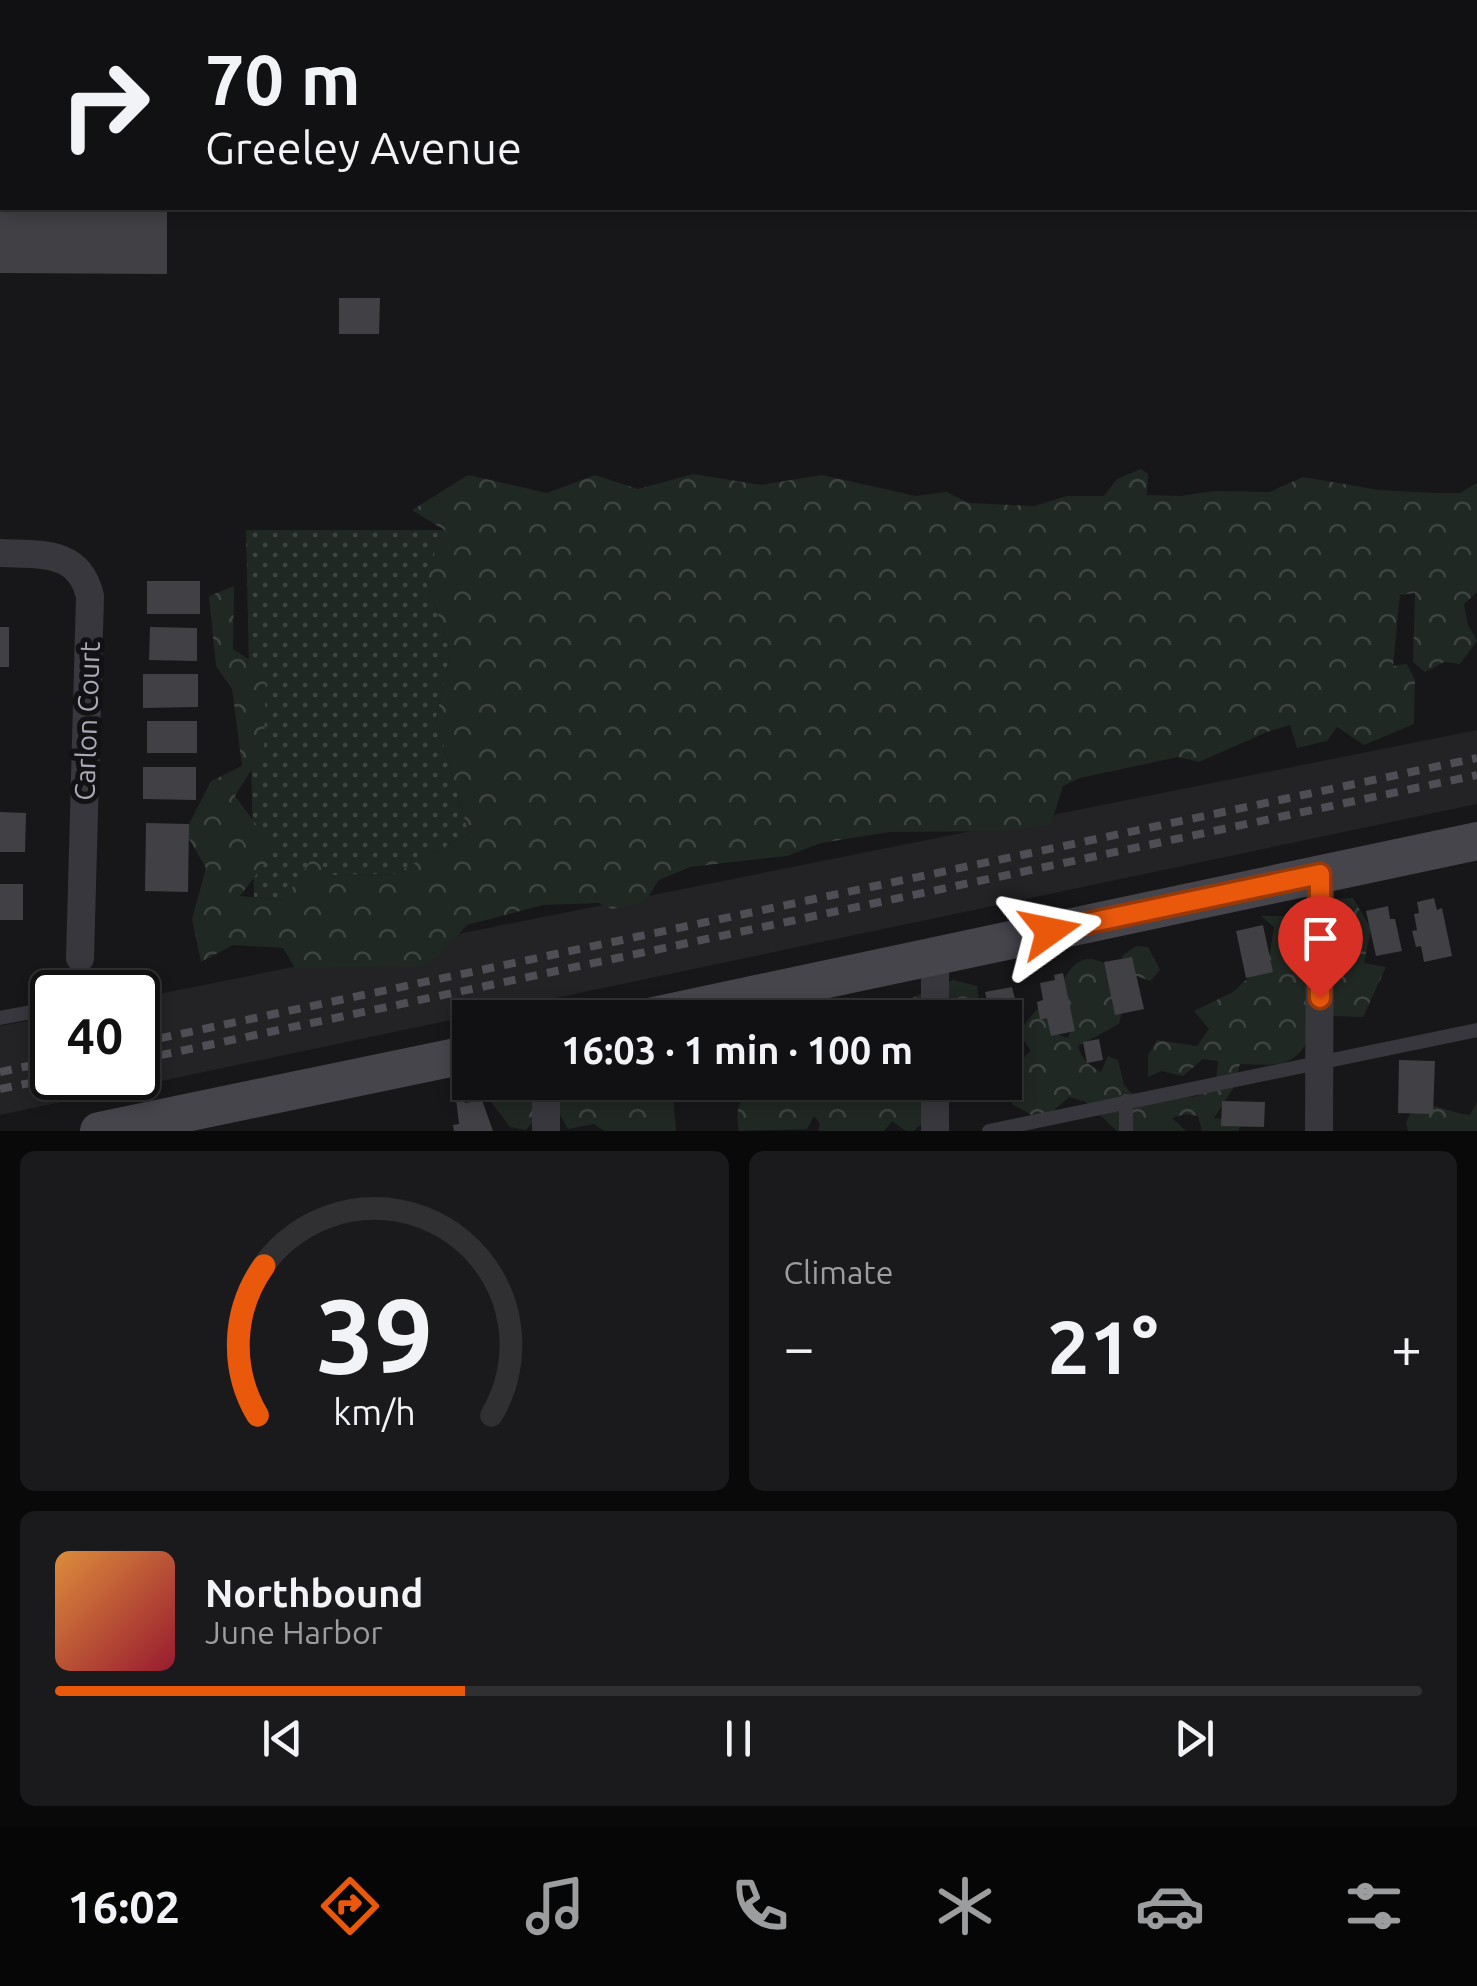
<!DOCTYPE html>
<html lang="en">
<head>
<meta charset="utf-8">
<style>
	body { margin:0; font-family:Ubuntu,sans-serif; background:#1a191b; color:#f1f3f6; height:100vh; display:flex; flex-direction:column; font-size:38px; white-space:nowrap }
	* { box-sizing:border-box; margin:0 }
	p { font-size:32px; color:#9c9d9f }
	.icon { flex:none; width:55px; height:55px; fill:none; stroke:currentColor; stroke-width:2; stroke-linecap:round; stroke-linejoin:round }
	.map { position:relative; height:1131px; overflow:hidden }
	.panel { display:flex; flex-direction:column; gap:20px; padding:20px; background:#09090a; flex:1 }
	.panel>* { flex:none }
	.guide { position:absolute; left:0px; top:0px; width:1478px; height:210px; box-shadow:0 5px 15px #0003,0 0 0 2px #303032; background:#111012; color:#f1f3f6; overflow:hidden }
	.speed { position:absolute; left:30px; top:970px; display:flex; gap:20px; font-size:50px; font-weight:700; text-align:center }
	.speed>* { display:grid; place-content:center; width:130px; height:130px; border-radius:50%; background:#111012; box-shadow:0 5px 15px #0003,0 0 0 2px #303032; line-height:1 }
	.speed .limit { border:5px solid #111; border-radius:15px; background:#fff; color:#111 }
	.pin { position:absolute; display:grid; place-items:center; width:85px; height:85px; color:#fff; margin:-102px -42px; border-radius:50% 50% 50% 0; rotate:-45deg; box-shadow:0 0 10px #0007 }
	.pin .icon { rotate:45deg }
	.me { position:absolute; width:110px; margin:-55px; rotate:78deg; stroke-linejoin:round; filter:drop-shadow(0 0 8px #0008) }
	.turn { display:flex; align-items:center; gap:35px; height:210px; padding:0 40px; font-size:45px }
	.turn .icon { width:130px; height:130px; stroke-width:2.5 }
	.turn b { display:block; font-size:70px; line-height:85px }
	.big { font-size:75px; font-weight:600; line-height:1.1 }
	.panel .card { flex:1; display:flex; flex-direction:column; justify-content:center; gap:15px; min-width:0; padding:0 35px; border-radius:15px; background:#1a191b }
	.panel .dial { align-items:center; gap:0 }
	.dial svg { height:260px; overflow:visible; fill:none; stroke:#303032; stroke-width:7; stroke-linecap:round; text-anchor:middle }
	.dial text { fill:#f1f3f6; stroke:none }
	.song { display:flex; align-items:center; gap:30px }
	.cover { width:120px; height:120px; border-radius:15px; background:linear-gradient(135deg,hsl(30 70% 55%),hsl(350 70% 35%)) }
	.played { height:10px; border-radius:5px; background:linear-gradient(90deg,#ea580c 30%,#303032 30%) }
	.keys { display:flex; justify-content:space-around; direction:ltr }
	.heat { display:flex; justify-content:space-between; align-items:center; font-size:55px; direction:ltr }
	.panel .tiles { flex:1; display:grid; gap:20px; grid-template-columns:1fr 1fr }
	.card:last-child { grid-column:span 2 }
	.trip { position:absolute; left:452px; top:1000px; width:570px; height:100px; border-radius:0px; background:#111012; box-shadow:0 5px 15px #0003,0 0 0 2px #303032; font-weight:600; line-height:100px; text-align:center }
	.menu { display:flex; height:160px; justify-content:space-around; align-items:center; background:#070607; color:#9c9d9f }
	.menu .icon { width:70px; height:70px }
	.menu .current { color:#ea580c }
	.menu b { font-size:45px; color:#f1f3f6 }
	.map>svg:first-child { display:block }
	.built { fill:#232225 }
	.grass { fill:url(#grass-dots) }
	.forest { fill:url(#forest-crowns) }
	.building { fill:#414045 }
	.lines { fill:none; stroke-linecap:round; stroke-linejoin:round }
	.lane { stroke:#38373d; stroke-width:14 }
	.street { stroke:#38373d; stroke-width:28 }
	.secondary { stroke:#46454c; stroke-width:38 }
	.rail { stroke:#4f4e55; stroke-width:8; stroke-dasharray:12 10; stroke-linecap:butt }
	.route-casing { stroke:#983908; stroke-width:25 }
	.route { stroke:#ea580c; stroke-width:18 }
	.labels { text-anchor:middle; stroke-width:10; stroke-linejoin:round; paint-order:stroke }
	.street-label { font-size:28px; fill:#a9a9b7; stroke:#121113 }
</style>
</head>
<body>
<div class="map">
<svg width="1477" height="1131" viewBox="0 0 1477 1131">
	<defs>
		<pattern id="grass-dots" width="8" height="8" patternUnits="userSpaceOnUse" patternTransform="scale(2.5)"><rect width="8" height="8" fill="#202823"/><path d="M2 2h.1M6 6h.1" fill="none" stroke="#3e4441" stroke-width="1.8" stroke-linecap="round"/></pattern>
		<pattern id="forest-crowns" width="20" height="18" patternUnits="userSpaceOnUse" patternTransform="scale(2.5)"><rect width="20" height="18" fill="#202823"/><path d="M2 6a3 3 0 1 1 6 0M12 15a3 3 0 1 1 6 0" fill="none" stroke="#3e4441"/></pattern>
	</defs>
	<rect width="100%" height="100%" fill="#171618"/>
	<path class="built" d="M1477,730V804L0,1115V1026L52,1016V1078H138V998Z"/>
	<path class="grass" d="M246,530H447L424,576L451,651L436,718L469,834L394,874L334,875L284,900L254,897Z"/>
	<path class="forest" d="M1141,469L1148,474L1147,495L1181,496L1214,491L1270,492L1303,477L1379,490L1436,493H1460L1477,483V592L1464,604L1468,625L1477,641L1460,664L1444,662L1425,672L1413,662L1415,593L1400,595L1393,666L1407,664L1415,680L1414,724L1364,745L1337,727L1327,741L1297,748L1290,725L1267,732L1199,762L1178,757L1080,778L1063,786L1051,824L1005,831L889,832L821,843L787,856L690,867L659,880L644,903L612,909L598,903L543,905L467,925L440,955L422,966L295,968L283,948L233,945L201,962L192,919L206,868L185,832L211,781L242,766L232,689L216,666L209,596L234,586L233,649L266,671L264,749L235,796L275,850L240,896L284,900L312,858L334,875L394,874L469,834L436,718L451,651L424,576L446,531L412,510L468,475L547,493L595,475L638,489L693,474L761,485L822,475L916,496L947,492L968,503L1034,506L1067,496H1104L1117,479Z
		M1353,898L1371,929L1364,963L1386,967L1363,1017L1333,1016L1313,1025C1301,1068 1280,1066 1240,1064L1234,1087L1214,1118L1243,1122L1238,1131H1202L1198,1116L1186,1114L1172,1118L1186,1131H1117L1086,1102L1069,1097L1052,1112L1035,1117L1012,1104L1017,1063L1031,1051L1018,1032L1038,1008L1050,1015L1056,1034L1068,1038L1071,1029L1051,1004C1067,973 1078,941 1116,971L1124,966L1122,956L1136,946L1148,947L1160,970L1150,981L1126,972V994L1119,1024L1078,1046C1081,1059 1090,1066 1101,1072L1108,1056L1118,1060L1124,1085L1131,1093L1170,1100L1197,1096L1215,1089L1218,1061L1203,1059L1183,1076L1161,1071L1148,1077V1055L1157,1040L1197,1046L1209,1029L1194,1011L1233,992L1248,978L1267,971L1274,927L1261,916H1286L1288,944L1306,941L1313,961L1333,899Z
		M953,980L977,986L980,1007L977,1017L890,1018C901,998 932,990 953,980Z
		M494,1083H540L544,1109L526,1130L510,1127L488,1098Z
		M559,1083H593L600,1092L608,1083H672L676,1131H604L594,1124L568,1129L555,1106Z
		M757,1083H829L841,1097L854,1095L863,1083H928L923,1122L914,1131H906L892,1121L884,1131H818L820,1124L814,1116L807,1129L739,1131C734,1107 740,1099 757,1083Z
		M1415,1102C1435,1104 1451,1113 1470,1115L1477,1102V1131H1408L1406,1123Z"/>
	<path class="building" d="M0,208H167V274L0,273Z
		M339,298H380L379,334H339Z
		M147,581H200V614H147Z
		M0,627H9V667H0Z
		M150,627L197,628V661L149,660Z
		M143,674H198V707L143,708Z
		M147,721H197V753H147Z
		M143,767H196V800L143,799Z
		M0,812L26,813L25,852H0Z
		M146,823L189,824L188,892L145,891Z
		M0,884H23V920H0Z
		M1434,898L1437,910L1442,908L1452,956L1424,962L1421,946L1416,947L1412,931L1417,930L1414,914L1419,913L1417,902Z
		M1388,906L1390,919H1395L1402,951L1376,956L1366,911Z
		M1263,925L1273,972L1246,978L1236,931Z
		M1132,957L1144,1009L1115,1015L1104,962Z
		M1063,973L1075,1031L1051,1036L1047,1018L1040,1020L1037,1002L1043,1000L1040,983L1055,980L1054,975Z
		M1012,987L1021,1025L1008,1027L1014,1054L1005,1056V1018H991L985,992Z
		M1099,1039L1103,1060L1087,1063L1083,1042Z
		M1399,1060L1435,1061L1433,1114L1398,1113Z
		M713,1082H742L744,1093L717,1099Z
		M464,1097L465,1103L482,1100L493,1131H454L453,1125L459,1124L456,1099Z
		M1222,1101L1265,1102L1264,1127L1221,1126Z"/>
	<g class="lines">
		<path class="lane" d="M428,0L436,2
			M1132,2L1137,0
			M76,992L80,958
			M0,1018L52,1008
			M989,1131L1477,1030
			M1126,1131V1101"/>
		<path class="street" d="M0,553C40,555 79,549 90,596L80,958
			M935,1018V955
			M546,1082V1131
			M935,1131V1082
			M1319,1131L1320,874"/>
		<path class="secondary" d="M644,1018L1477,841
			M99,1131L470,1054"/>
		<path class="rail" d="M138,1043L1477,758
			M138,1060L1477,775
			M0,1072L52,1061
			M0,1089L55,1078"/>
	</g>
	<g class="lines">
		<g class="route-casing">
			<path id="route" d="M1050,931L1320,874V998"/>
		</g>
		<use href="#route" class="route"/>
	</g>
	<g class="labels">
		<g class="street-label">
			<text transform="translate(87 721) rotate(-88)" y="10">Carlon Court</text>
		</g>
	</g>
</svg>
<div class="speed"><div class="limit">40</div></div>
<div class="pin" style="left:1320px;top:998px;background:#d93025"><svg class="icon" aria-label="arrive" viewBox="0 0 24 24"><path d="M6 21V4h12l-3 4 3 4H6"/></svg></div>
<svg class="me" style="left:1050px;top:931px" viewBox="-20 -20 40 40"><path d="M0-17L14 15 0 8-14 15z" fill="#ea580c" stroke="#fff" stroke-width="4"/></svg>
<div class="trip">16:03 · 1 min · 100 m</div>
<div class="guide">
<div class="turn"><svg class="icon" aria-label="right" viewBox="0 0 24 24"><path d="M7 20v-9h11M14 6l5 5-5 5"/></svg><div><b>70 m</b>Greeley Avenue</div></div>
</div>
</div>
<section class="panel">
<div class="tiles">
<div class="card dial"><svg viewBox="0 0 100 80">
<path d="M14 69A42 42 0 1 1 86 69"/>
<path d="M14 69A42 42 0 0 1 16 23" stroke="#ea580c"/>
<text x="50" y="56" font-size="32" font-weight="700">39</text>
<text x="50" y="72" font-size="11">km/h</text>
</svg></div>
<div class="card"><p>Climate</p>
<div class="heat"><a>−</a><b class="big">21°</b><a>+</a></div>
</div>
<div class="card">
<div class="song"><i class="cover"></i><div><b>Northbound</b><p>June Harbor</p></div></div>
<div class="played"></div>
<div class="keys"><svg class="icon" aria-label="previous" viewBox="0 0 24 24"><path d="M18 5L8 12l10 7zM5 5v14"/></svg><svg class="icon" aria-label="pause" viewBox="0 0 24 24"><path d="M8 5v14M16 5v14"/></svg><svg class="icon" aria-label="next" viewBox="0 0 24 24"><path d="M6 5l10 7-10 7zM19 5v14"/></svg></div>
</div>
</div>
</section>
<nav class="menu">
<b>16:02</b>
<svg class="icon current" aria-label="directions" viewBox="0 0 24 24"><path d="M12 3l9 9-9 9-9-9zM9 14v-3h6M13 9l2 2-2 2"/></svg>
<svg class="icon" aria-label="music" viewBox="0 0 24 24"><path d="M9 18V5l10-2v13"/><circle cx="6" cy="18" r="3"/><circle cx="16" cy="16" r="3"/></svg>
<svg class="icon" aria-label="phone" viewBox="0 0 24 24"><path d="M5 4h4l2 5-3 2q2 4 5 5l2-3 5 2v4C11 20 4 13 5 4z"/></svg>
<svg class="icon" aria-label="climate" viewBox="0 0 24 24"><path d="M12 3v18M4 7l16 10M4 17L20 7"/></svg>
<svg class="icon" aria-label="car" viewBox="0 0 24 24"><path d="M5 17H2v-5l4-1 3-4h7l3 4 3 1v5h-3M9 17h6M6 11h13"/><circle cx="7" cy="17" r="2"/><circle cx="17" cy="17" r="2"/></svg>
<svg class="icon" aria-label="filters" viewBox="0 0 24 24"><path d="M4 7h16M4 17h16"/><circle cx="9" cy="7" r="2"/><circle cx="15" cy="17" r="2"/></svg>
</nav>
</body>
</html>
